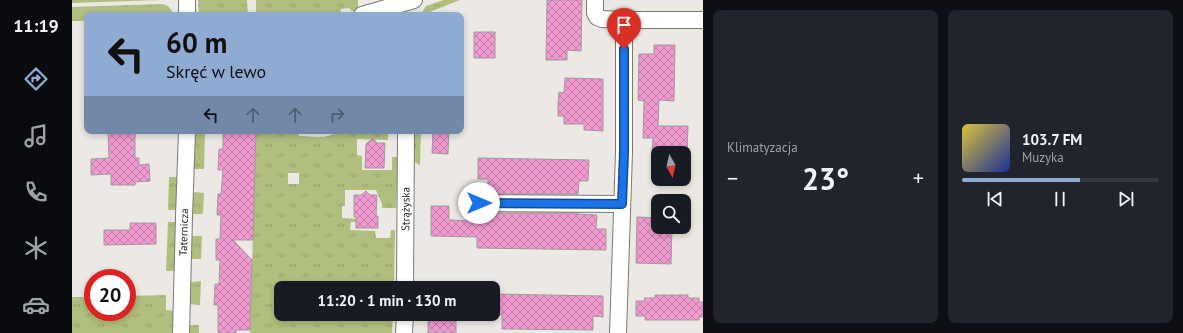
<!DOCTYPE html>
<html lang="pl">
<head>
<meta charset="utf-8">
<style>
	body { margin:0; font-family:"PT Sans",sans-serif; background:#20242c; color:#f1f3f6; height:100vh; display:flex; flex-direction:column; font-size:15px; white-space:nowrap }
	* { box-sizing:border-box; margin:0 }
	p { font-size:13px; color:#9ea1a6 }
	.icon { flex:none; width:22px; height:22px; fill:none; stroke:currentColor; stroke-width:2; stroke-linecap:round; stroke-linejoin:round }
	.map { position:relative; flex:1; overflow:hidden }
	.panel { display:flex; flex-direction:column; gap:10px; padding:10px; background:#0d0f14; width:480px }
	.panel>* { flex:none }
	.guide { position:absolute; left:12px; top:12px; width:380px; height:122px; border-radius:8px; box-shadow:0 2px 6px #0003; background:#8fabd2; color:#111; overflow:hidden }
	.needle { width:26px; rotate:172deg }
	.tools { position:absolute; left:579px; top:146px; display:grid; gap:8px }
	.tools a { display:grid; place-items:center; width:40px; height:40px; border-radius:8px; background:#171b24; box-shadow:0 2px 6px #0003; font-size:20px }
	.speed { position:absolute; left:12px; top:269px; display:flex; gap:8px; font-size:20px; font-weight:700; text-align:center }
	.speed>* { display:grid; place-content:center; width:52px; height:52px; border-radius:50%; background:#171b24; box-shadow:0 2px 6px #0003; line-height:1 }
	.speed .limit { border:6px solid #d22; background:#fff; color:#111 }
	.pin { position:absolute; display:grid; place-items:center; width:34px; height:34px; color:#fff; margin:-41px -17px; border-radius:50% 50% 50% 0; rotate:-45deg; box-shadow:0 0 4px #0007 }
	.pin .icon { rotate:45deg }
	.me { position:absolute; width:44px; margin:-22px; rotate:90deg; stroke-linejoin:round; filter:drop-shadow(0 0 3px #0008) }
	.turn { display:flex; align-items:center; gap:14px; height:84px; padding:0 16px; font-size:18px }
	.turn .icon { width:52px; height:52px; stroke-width:2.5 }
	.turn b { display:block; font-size:28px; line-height:34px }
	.lanes { display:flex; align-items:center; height:38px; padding:0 16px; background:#0003; justify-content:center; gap:20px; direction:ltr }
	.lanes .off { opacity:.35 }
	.big { font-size:30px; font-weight:700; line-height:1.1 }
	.panel .widget { flex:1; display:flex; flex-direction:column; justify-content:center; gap:6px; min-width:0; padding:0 14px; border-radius:8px; background:#20242c }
	.song { display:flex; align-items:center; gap:12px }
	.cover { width:48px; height:48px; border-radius:6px; background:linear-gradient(135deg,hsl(50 70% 55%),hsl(230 70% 35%)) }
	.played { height:4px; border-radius:2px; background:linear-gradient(90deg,#8fabd2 60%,#363941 60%) }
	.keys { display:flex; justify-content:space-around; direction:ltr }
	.heat { display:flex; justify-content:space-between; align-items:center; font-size:22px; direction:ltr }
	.panel .tiles { flex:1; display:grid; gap:10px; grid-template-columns:repeat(2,1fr) }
	.trip { position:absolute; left:202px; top:281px; width:226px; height:40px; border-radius:8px; background:#171b24; box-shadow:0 2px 6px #0003; font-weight:700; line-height:40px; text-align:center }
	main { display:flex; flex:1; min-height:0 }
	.tabs { display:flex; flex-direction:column; width:72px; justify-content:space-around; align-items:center; background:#090b0e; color:#9ea1a6 }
	.tabs .icon { width:28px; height:28px }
	.tabs .active { color:#8fabd2 }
	.tabs b { font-size:18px; color:#f1f3f6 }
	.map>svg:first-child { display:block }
	.grass { fill:url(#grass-tufts); fill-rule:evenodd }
	.building { fill:url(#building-cross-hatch); stroke:#9f9a9d }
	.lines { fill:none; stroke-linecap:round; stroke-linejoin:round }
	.minor-casing { stroke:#7b7873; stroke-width:18 }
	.minor { stroke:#fff; stroke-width:16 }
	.route-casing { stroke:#114b97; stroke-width:10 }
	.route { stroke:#1a73e8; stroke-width:7 }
	.labels { text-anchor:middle; stroke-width:3; stroke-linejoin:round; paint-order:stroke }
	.street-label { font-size:11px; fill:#252422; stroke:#ece9e4 }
</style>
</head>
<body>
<main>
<nav class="tabs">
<b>11:19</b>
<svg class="icon active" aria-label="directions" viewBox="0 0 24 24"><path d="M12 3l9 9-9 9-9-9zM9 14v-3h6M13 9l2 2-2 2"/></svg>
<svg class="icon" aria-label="music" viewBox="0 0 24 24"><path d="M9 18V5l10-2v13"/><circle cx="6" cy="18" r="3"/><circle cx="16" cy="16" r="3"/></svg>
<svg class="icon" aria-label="phone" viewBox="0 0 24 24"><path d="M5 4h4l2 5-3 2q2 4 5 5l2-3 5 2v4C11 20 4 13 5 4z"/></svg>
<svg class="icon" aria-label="climate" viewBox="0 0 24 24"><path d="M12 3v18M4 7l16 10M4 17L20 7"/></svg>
<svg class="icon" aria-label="car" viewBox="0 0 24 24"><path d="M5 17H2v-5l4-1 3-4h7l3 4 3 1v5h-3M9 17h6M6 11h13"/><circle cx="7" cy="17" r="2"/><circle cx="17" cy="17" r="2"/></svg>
</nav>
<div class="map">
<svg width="631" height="333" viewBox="0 0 631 333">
	<defs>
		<pattern id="grass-tufts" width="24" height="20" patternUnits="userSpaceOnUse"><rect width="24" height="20" fill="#b0bf7e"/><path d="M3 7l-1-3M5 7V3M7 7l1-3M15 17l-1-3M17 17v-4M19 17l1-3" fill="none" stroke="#97a46d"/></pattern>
		<pattern id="building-cross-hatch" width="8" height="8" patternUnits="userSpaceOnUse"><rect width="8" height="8" fill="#f09ad0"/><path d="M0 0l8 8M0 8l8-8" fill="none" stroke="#c27da8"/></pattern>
	</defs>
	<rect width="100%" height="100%" fill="#ece9e4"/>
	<path class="grass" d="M0,0H88L0,3Z
		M126,0H175L176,15H127Z
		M184,0H286V7L285,11H280L277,8L269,9L268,14L264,15H184Z
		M372,0H388L350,15H344L351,11L354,6Z
		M91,4L96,6L103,15H15V21H0V7Z
		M184,131H227V136C241,136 255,140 267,131H316V140L285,139V155L290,156V170H320V157H326L324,208H310V204L304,190H273V206H270V218L286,219V222H279L278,230L303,231L304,238H318L319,230H323L322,288H209V314H321L320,333H178ZM216,173H227V184H216Z
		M340,131H349L348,165L343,162L342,156Z
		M121,133H133L132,169H121Z
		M97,177H105L108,180L107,208L104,210H96Z
		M123,192L132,193L131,214H120L119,195Z
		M96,222H106L105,268L102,271H94Z
		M121,236H130L129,259H118L119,238Z
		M129,281L128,305L116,304L117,284L120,282Z
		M94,295V310L104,311L103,333H0V297H21V312H55V296Z
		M118,325H127V333H116V328Z"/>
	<path class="building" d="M475,0H510L509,51L495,50V60H474Z
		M402,32H423V58H402Z
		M582,45H603L602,101L587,100L586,126H616L615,153H580L581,138H571L572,101L566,100L567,54H582Z
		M493,78L531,79V131L512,130V124H492V116H486V104L487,92L492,93Z
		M36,131H63V158H67V165L77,164L78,181L63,182V185H39V174L19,175V159L37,158Z
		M151,131H184L181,240H161L180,260L178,330H164V333H146V305H142L143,284H147L148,260H144V239H148L149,215H145L146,194H149L151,170H146L147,149H151Z
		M361,131H377L376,154L360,153Z
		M301,138L305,143H313L312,168H293L294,144Z
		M406,158L517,160L516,181H507L506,194H416V179H406Z
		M294,191L298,195H305L304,216H306V228H284V217H282V195H289Z
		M359,206H377V220L405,221V213H506V214L525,215L524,229H534V250L405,248V237L359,236Z
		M565,217L586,218V227H600L599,264L564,263Z
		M58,223H84V244L32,245V230H58Z
		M421,294L531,296V317L521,316V330L430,329V315H421Z
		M583,295H616V298H627V302H631V317H627V320H573V316H564V301H573L572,298H583Z
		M356,314H380L384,318V333H356Z"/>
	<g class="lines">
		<g class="minor-casing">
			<g id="minor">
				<path d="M115,0V15"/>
				<path d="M523,0V13L525,17L530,19L552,20"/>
				<path d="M290,15L342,0"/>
				<path d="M407,203L550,204"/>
				<path id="s1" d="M333,288L334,131"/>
				<path id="s2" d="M109,333L112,217L115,131"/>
				<path d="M332,333L333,314"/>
				<path d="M546,333L552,152V20H631"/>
			</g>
		</g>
		<use href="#minor" class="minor"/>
	</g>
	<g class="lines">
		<g class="route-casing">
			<path id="route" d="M407,203L550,204L552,152V49"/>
		</g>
		<use href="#route" class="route"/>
	</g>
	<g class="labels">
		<g class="street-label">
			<text dy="4" stroke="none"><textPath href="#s1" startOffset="79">Strążyska</textPath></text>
			<text dy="4" stroke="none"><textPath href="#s2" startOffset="101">Taternicza</textPath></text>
		</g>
	</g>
</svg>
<div class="tools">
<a><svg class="needle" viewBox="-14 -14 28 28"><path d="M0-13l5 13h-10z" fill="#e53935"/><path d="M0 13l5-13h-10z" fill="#9ea1a6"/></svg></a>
<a><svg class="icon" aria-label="search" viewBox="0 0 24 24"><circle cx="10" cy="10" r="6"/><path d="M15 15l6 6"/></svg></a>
</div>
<div class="speed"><div class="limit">20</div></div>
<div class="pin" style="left:552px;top:49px;background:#d93025"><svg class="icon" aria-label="arrive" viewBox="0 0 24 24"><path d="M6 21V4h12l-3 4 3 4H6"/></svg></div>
<svg class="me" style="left:407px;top:203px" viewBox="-20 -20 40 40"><circle r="19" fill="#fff"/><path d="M0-13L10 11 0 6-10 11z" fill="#1a73e8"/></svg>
<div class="trip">11:20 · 1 min · 130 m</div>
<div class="guide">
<div class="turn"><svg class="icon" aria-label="left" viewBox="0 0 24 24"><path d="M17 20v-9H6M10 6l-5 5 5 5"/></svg><div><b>60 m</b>Skręć w lewo</div></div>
<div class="lanes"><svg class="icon" aria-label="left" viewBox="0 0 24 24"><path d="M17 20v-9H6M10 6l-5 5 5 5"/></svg><svg class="icon off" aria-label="ahead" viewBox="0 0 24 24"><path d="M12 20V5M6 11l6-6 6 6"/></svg><svg class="icon off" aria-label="ahead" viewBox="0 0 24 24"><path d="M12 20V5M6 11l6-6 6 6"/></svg><svg class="icon off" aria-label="right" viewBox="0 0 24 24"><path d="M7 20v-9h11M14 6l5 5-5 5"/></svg></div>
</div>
</div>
<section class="panel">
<div class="tiles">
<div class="widget"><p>Klimatyzacja</p>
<div class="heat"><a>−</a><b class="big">23°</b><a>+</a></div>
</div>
<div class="widget">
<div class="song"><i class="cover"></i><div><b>103.7 FM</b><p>Muzyka</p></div></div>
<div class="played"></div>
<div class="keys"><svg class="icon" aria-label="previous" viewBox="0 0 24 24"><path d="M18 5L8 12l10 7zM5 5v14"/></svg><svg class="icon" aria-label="pause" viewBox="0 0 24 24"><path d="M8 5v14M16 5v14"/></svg><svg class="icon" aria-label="next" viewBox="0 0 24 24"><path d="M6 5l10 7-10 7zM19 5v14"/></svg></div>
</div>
</div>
</section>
</main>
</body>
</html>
